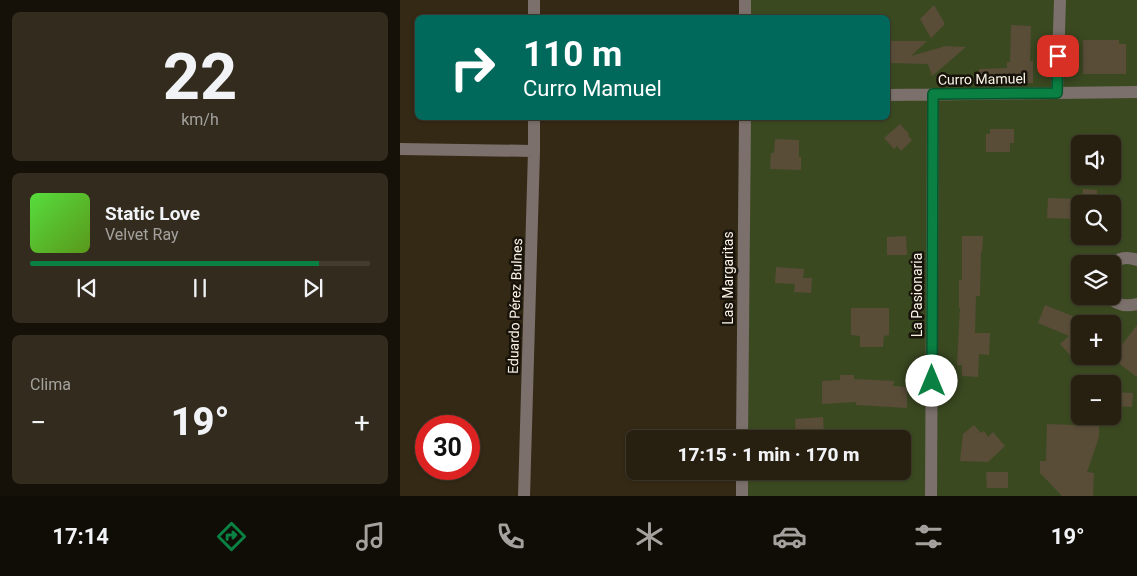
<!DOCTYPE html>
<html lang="es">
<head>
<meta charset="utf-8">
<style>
	body { margin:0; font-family:Roboto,sans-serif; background:#332c1e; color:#f1f3f6; height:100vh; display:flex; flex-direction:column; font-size:19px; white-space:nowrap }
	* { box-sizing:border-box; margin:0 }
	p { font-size:16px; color:#a4a29f }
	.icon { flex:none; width:28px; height:28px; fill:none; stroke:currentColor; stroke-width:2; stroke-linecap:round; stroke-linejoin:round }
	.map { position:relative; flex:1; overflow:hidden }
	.side { display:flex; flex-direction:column; gap:12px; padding:12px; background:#151109; width:400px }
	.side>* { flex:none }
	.banner { position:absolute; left:15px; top:15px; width:475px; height:105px; border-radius:8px; box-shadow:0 1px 4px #0004,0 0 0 1px #433d30; background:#00695c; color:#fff; overflow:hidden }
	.buttons { position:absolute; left:671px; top:135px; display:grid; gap:10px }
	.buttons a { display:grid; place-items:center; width:50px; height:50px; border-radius:8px; background:#271f10; box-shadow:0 1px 4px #0004,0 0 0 1px #433d30; font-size:25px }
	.speed { position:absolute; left:15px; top:415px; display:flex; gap:10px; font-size:25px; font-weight:700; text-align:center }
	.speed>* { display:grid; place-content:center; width:65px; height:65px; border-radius:50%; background:#271f10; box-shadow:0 1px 4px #0004,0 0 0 1px #433d30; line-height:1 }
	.speed .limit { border:8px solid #d22; background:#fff; color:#111 }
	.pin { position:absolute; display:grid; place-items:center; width:42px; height:42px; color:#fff; margin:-21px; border-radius:10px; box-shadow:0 2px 8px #0006 }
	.me { position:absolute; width:55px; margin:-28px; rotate:0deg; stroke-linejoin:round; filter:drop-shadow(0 0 4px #0008) }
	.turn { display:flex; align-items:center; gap:18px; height:105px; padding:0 25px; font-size:22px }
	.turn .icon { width:65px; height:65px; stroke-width:2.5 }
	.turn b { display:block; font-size:35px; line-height:42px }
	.big { font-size:38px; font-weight:800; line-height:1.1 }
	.side .card { flex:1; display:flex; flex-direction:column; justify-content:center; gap:8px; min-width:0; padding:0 18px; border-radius:8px; background:#332c1e }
	.side .dial { align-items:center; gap:0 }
	.dial b { font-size:65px; line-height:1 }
	.song { display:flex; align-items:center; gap:15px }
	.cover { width:60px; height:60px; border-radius:8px; background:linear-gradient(135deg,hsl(110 70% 55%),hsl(90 70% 35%)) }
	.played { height:5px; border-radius:2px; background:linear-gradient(90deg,#0b8043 85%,#433d30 85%) }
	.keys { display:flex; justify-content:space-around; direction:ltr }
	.heat { display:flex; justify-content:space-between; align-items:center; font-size:28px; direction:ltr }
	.trip { position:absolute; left:226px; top:430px; width:285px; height:50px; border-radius:8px; background:#271f10; box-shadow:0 1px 4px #0004,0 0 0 1px #433d30; font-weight:800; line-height:50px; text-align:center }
	.dock { display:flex; height:80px; justify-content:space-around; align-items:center; background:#100c06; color:#a4a29f }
	.dock .icon { width:35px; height:35px }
	.dock .current { color:#0b8043 }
	.dock b { font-size:22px; color:#f1f3f6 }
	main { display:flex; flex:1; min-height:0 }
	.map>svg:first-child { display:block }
	.green { fill:#3b4921; fill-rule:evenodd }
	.building { fill:#594d38 }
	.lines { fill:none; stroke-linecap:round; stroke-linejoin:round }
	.minor { stroke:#7b706b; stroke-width:12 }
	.route-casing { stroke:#07532c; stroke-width:12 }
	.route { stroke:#0b8043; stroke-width:9 }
	.labels { text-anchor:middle; stroke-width:5; stroke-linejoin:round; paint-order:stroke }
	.street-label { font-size:14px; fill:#faf3e7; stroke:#17120a }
</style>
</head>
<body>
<main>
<section class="side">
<div class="card dial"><b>22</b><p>km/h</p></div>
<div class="card">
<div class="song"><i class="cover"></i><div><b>Static Love</b><p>Velvet Ray</p></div></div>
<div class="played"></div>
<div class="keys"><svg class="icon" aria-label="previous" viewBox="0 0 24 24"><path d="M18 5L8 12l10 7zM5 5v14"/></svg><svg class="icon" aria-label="pause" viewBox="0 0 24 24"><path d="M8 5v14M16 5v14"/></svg><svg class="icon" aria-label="next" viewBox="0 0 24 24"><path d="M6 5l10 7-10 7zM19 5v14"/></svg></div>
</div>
<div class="card"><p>Clima</p>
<div class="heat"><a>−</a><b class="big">19°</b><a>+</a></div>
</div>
</section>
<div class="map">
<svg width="737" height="496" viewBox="0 0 737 496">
	<rect width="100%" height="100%" fill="#342915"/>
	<path class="green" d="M345,0H737V496H341L342,471H502V439H342L344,118H488V18L345,17ZM680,144H712V176H680ZM680,204H712V236H680ZM680,264H712V296H680ZM680,324H712V356H680ZM680,384H712V416H680Z"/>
	<path class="building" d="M534,5L545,24L531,38L520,19Z
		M611,25L631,26L630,61H633V83L579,84V69L607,68V62H610Z
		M683,40H719V44H726V74H683Z
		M490,41H527L511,56L546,46L566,47L532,76L528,64L489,63Z
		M500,124L509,134L508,136L512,140L501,151L497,146L494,149L484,138Z
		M590,129H614V143H610V152H586V134H590Z
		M375,139L399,140V157H401V170L370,169L371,153H374Z
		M683,189L697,190V204H682Z
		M648,198L680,199V219L647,218Z
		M506,236L507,255H487V237Z
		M562,236H583L582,252H581L580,296H576L575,333H590L589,355L579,354L578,377L562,376V365H557L560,308H559V280H562Z
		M376,267L404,269L403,278H412L411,293L394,292L395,284L375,283Z
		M645,305L680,319V366L660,344L669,336L638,323Z
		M451,308H489V335L484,336L483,347H460V336L451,335Z
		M737,325V377L712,358Z
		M440,375H454V379L494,381L493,386L507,387V408L456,405V402L422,404V381L440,380Z
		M712,392L733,393L732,407L712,406Z
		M423,417L424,435L396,437L395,419Z
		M647,424L699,426V437L687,472L694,473L693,496H662L640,473V461H646Z
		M574,425L581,433L584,431L588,437L593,432L605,446L588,462L560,461L563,434Z
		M586,472H608V488H587Z"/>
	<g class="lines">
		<path class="minor" d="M134,0V18
			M345,18V0
			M657,93L660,0
			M488,95L737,92
			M0,149L134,151
			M711,264C720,258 727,256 737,260
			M708,296C716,305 725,307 737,304
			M342,439L345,118
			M124,496L134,151V118
			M342,496V471
			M531,496L533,94"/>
	</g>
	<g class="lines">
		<g class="route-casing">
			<path id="route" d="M532,381L533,94L657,93L658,56"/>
		</g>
		<use href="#route" class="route"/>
	</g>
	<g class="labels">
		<g class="street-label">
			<text transform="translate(582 79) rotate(-1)" y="5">Curro Mamuel</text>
			<text transform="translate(328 278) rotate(-90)" y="5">Las Margaritas</text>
			<text transform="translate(517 295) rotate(-90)" y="5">La Pasionaria</text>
			<text transform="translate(115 306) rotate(-88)" y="5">Eduardo Pérez Bulnes</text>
		</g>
	</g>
</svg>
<div class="buttons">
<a><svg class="icon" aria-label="sound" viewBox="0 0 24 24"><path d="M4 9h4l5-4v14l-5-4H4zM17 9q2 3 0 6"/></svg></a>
<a><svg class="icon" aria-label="search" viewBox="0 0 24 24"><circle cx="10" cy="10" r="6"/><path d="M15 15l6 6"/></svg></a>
<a><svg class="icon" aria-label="layers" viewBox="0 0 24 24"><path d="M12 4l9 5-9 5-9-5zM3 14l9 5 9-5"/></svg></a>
<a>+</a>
<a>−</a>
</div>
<div class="speed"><div class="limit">30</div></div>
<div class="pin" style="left:658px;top:56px;background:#d93025"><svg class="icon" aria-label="arrive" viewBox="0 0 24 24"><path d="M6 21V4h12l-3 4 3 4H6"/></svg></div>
<svg class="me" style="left:532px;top:381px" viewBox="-20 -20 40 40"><circle r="19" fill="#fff"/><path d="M0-13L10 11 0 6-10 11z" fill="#0b8043"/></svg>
<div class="trip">17:15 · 1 min · 170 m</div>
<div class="banner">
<div class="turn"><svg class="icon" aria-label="right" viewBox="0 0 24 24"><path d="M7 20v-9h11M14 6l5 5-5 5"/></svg><div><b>110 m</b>Curro Mamuel</div></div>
</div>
</div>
</main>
<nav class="dock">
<b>17:14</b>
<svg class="icon current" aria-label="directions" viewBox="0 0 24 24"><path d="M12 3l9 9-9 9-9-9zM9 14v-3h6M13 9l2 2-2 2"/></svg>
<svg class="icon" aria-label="music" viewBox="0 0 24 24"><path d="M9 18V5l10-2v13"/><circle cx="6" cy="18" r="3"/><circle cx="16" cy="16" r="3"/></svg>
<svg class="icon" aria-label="phone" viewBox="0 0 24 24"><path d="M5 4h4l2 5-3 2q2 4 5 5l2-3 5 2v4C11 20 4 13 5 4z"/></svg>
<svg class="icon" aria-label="climate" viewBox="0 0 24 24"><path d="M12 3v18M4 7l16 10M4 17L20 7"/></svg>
<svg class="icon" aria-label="car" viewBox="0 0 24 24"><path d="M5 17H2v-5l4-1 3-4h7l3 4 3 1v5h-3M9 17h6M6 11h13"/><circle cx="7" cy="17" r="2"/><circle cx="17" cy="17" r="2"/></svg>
<svg class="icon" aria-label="filters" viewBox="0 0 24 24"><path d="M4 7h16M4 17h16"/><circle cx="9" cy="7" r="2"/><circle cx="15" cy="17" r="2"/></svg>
<b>19°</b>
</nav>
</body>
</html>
